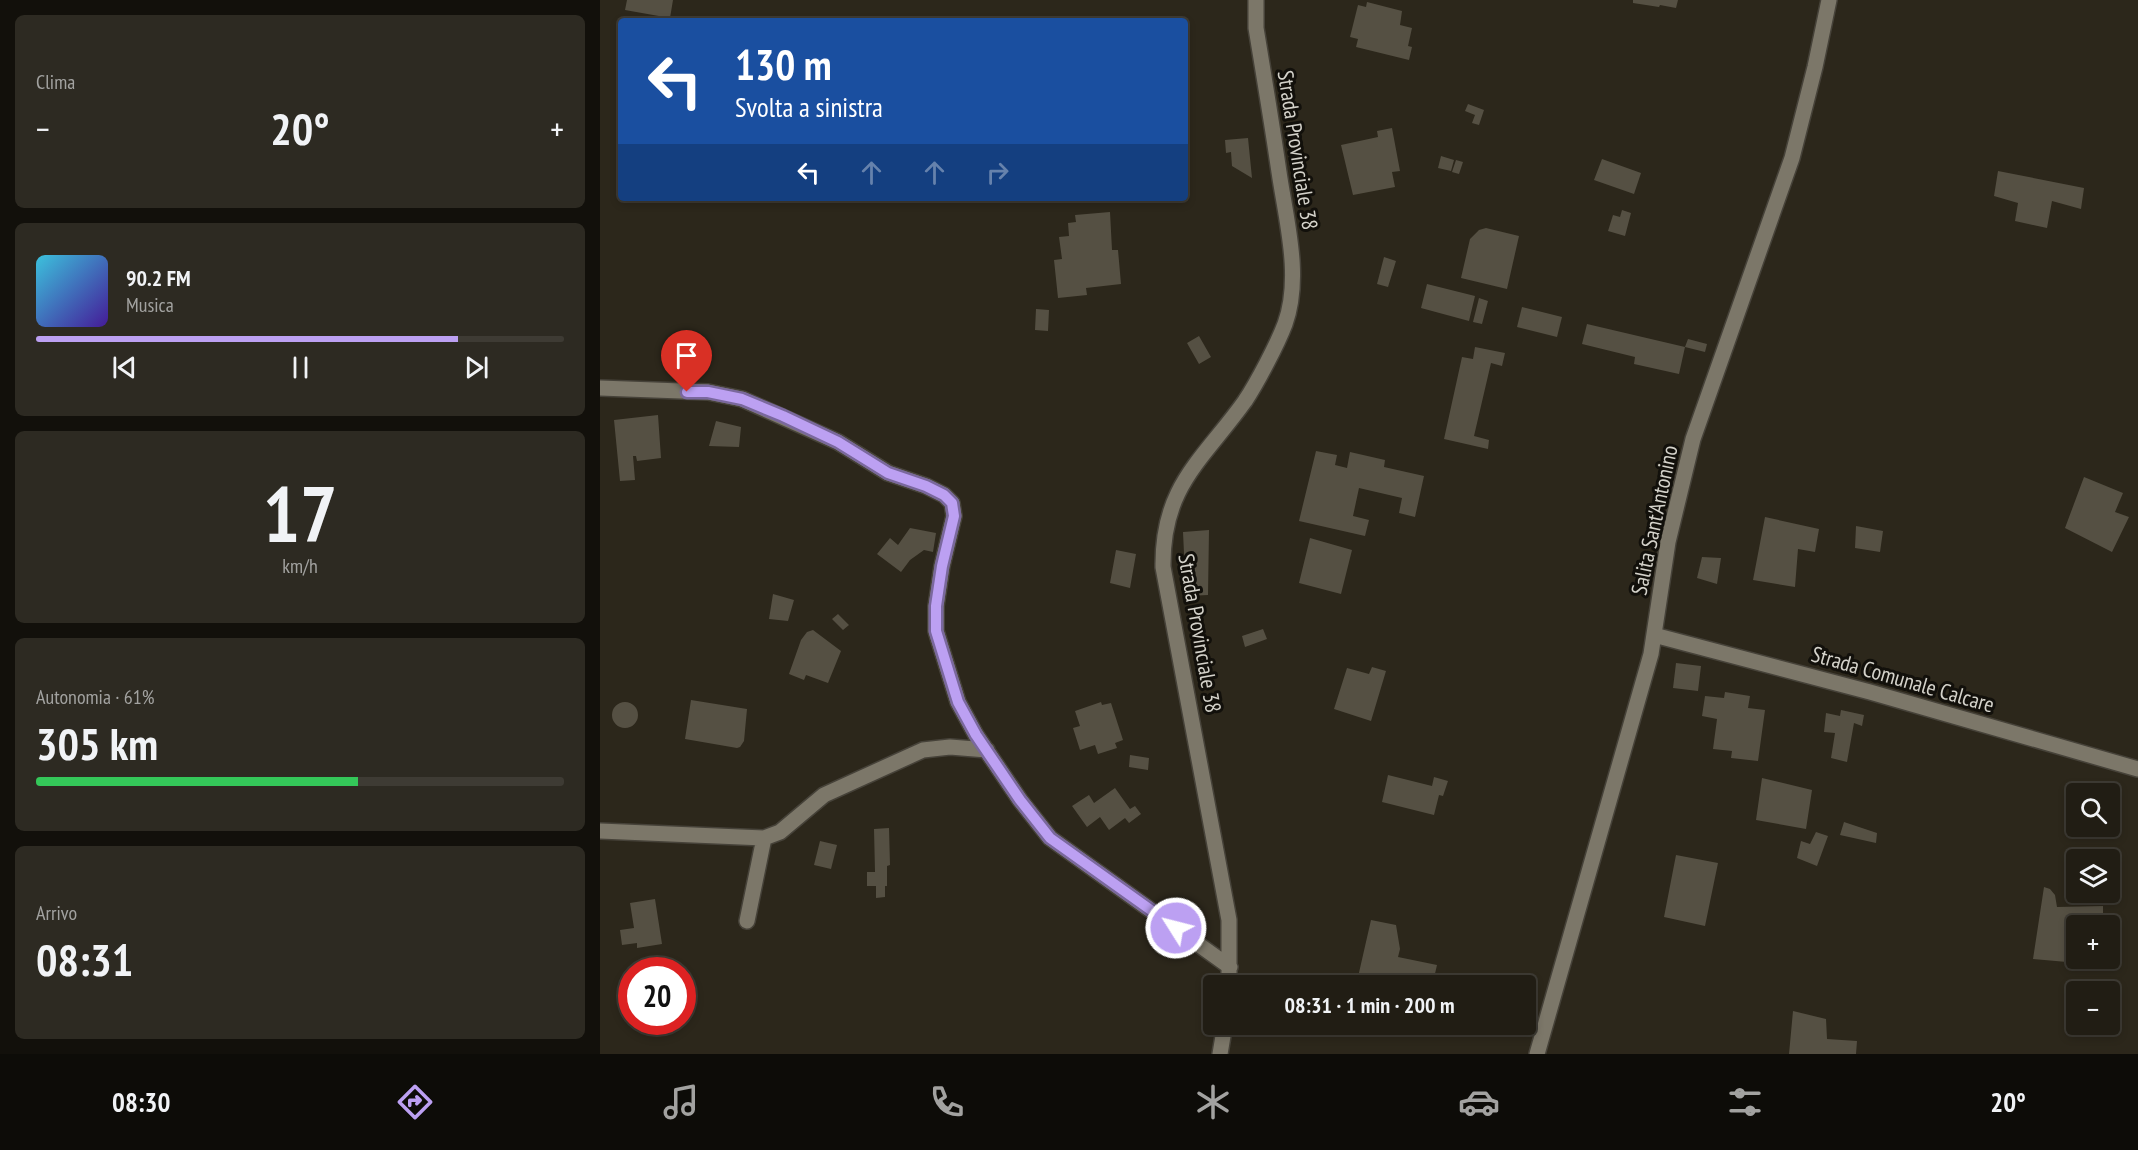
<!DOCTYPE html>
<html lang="it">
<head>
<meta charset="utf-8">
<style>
	body { margin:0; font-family:"PT Sans Narrow",sans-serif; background:#2d2a22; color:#f1f3f6; height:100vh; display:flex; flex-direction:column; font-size:22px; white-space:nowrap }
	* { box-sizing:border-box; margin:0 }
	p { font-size:20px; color:#a2a2a0 }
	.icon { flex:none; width:33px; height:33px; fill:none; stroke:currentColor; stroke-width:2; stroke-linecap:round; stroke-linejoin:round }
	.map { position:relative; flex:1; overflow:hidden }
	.panel { display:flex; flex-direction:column; gap:15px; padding:15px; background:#12100b; width:600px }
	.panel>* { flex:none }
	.top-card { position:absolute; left:18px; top:18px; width:570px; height:183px; border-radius:6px; box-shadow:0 3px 9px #0003,0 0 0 2px #3e3b34; background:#1a4fa0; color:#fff; overflow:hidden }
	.controls { position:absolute; left:1466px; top:783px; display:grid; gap:12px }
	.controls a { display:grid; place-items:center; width:54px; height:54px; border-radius:6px; background:#211d14; box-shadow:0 3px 9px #0003,0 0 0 2px #3e3b34; font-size:30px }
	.speed { position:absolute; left:18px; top:957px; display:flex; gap:12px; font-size:30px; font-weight:700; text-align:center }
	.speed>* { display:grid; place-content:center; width:78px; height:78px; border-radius:50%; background:#211d14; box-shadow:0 3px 9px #0003,0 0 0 2px #3e3b34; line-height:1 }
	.speed .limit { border:9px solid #d22; background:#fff; color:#111 }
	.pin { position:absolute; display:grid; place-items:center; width:51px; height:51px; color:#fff; margin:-62px -26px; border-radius:50% 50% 50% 0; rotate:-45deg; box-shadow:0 0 6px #0007 }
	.pin .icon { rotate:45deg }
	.me { position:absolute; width:66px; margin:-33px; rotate:306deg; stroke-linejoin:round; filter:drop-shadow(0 0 4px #0008) }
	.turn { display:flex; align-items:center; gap:21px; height:126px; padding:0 18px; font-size:27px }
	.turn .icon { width:78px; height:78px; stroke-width:2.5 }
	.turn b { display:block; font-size:42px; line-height:51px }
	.lanes { display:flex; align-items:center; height:57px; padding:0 18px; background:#0003; justify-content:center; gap:30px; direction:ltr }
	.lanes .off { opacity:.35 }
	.big { font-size:45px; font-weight:700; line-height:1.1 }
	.panel .widget { flex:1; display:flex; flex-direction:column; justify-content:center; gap:9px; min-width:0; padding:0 21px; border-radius:9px; background:#2d2a22 }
	.panel .dial { align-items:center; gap:0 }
	.dial b { font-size:78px; line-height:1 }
	.song { display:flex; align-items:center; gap:18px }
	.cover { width:72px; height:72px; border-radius:9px; background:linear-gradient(135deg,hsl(190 70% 55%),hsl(260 70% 35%)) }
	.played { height:6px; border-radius:3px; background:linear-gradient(90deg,#bca0f2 80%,#3e3b34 80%) }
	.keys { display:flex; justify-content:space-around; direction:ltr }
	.heat { display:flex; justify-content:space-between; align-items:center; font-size:33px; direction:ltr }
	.charge { height:9px; border-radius:4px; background:linear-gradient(90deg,#34c759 61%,#3e3b34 0) }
	.trip { position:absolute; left:603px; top:975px; width:333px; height:60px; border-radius:6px; background:#211d14; box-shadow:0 3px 9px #0003,0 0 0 2px #3e3b34; font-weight:700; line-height:60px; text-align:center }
	.dock { display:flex; height:96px; justify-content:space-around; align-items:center; background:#0d0c08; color:#a2a2a0 }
	.dock .icon { width:42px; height:42px }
	.dock .selected { color:#bca0f2 }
	.dock b { font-size:27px; color:#f1f3f6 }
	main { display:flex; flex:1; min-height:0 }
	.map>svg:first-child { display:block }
	.building { fill:#555043 }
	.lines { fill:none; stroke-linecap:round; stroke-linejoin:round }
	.minor-casing { stroke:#464239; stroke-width:18 }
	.minor { stroke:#7c7769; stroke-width:15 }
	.route-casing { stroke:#7a689d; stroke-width:15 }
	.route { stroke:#bca0f2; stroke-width:10 }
	.labels { text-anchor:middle; stroke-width:6; stroke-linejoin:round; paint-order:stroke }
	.street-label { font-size:22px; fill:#d4d2ca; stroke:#12100b }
</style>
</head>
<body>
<main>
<section class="panel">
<div class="widget"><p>Clima</p>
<div class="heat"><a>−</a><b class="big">20°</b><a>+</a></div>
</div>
<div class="widget">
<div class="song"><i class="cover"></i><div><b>90.2 FM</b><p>Musica</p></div></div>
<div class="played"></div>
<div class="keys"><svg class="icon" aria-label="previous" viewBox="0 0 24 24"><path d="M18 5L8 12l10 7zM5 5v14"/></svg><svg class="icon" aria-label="pause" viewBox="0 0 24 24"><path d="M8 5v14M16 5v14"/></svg><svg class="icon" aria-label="next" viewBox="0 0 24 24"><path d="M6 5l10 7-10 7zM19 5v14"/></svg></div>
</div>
<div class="widget dial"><b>17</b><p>km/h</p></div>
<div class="widget"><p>Autonomia · 61%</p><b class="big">305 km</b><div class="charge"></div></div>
<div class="widget"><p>Arrivo</p><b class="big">08:31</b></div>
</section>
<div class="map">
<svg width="1538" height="1054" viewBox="0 0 1538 1054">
	<rect width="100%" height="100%" fill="#2c271b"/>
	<path class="building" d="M27,0H73L70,18L25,10Z
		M1033,0H1078L1076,8L1060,5L1059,7L1033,3Z
		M767,2L802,11L800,25L812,28L808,46L812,47L809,60L756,47L758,39L750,37L758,5L766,7Z
		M868,104L884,110L879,125L872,123L875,115L865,111Z
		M792,128L800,171L792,172L795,187L753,195L741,145L778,137L777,131Z
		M648,138L652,178L632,166L631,152L626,153L625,140Z
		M841,156L854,160L851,171L838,168Z
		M1002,159L1041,173L1034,194L994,180Z
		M856,160L863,162L859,174L852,172Z
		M1398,171L1484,188L1481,209L1452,201L1447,228L1415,221L1418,203L1394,196Z
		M1022,210L1031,213L1025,236L1008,231L1013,215L1020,217Z
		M510,212L512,250H518L521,284L486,288L487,295L458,298L454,260L462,259L459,237L469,236L468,223L476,222L475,215Z
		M886,228L919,236L907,289L861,278L870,239L879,230Z
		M784,257L796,261L788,287L777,284Z
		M827,284L875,296L869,321L821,308Z
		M879,298L888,301L882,324L873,322Z
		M922,307L962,317L957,337L917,327Z
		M436,309L449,310L448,331L435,330Z
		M987,324L1085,347L1088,339L1107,344L1105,352L1085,347L1079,374L1034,364L1035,357L982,344Z
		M599,336L611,357L599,364L587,343Z
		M875,347L905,353L902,366L891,363L874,436L889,440L888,449L844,439L862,357L873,359Z
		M58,415L61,458L37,461L36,456H33L35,480L20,481L14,420Z
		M116,421L141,427L139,447L109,446Z
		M716,451L737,455L735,465L747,468L750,452L785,460L784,467L824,476L815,517L799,513L802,498L759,488L753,516L769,520L765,536L699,521Z
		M1484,477L1523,493L1515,512L1529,517L1512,552L1465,528Z
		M1165,517L1219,529L1215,552L1198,549L1195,587L1153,580Z
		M1256,526L1283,531L1280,552L1255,548Z
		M310,528L336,533L333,552L324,550L310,560L301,572L277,554L290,538L298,545Z
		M609,530L608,595L586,596L583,532Z
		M710,538L752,550L741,594L699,583Z
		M516,550L536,554L530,588L510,583Z
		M1102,557L1121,558L1117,584L1097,578Z
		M173,594L194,600L188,621L169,619Z
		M238,614L249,625L243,630L232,619Z
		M663,629L667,639L645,647L642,636Z
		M213,630L241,651L228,683L206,675L204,680L189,674L201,640L207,632Z
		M1076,663L1101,666L1098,691L1073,688Z
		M772,667L786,671L771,721L734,709L747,668L769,674Z
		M1125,692L1150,696L1148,708L1165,710L1158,761L1131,758L1132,751L1113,749L1117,719L1102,716L1105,696L1124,698Z
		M91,700L147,709L144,741L140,747L137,748L85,739Z
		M12 715a13 13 0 1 1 26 0a13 13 0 1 1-26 0Z
		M501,702L502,705L511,703L523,740L515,743L517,748L498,754L495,745L480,750L473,728L480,726L475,711Z
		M1241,710L1264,715L1262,726L1254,723L1247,762L1231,758L1235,733L1224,732L1226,713L1240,716Z
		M530,755L549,758L548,770L529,767Z
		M788,775L832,786L834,777L848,781L843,796L839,795L834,815L782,802Z
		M1162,778L1212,790L1206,829L1156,820Z
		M515,788L530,809L535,806L541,814L529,823L525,818L509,830L500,817L487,827L472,806L489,795L494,803Z
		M1244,822L1277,833L1276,843L1240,835Z
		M289,828L290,865L287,866V886H285V897L276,898V886H267V872H275L274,829Z
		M1216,832L1228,836L1217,866L1197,858L1201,841L1210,844Z
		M220,841L237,845L231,869L214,865Z
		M1076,855L1118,863L1105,926L1064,917Z
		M1444,887L1450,889L1455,895L1457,907L1503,906V926H1476V958H1501V965L1433,959Z
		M55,899L62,944L37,948V943L22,945L20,930L34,928L30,903Z
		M771,920L796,925L800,949L798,957L837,965L834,978L819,975L817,986H793L758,977Z
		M1193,1011L1226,1019L1227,1039L1257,1041L1256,1054H1189Z"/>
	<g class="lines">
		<g class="minor-casing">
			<path id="minor" d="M0,388L108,392L142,399L238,442L288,473L326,486L344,495L352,503L354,516L342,566L336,606V631L358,702L376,735L420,800L450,838L630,967
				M1054,635L1270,692L1538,769
				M0,831L164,838
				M147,921L164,838L180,832L224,795L323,750L350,747L387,750
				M629,986V920L563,567C562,486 602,461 645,401C657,383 677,345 685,324C702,277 686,220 679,172C672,124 664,76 656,28V0
				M620,1054L625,1024
				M937,1054L1051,654L1068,542L1093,439L1192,158L1215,67L1229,0"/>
		</g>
		<use href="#minor" class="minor"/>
	</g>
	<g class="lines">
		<g class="route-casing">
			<path id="route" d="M87,392H108L142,399L183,416L238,442L288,473L326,486L344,495L352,503L354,516L342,566L336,606V631L358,702L376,735L420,800L450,838L576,928"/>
		</g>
		<use href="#route" class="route"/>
	</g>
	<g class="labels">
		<g class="street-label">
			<text transform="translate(698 150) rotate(81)" y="8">Strada Provinciale 38</text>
			<text transform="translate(1054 520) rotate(-78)" y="8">Salita Sant'Antonino</text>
			<text transform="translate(600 633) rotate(80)" y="8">Strada Provinciale 38</text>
			<text transform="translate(1303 679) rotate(16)" y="8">Strada Comunale Calcare</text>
		</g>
	</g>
</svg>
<div class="controls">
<a><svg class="icon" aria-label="search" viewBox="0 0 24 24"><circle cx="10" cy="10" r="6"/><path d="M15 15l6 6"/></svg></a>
<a><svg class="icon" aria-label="layers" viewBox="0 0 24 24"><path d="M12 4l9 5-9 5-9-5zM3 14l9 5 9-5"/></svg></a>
<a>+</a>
<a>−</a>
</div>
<div class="speed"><div class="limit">20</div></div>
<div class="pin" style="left:87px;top:392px;background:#d93025"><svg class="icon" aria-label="arrive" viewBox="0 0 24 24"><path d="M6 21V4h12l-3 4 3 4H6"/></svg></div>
<svg class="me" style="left:576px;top:928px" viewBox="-20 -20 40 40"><circle r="17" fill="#bca0f2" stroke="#fff" stroke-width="3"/><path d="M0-11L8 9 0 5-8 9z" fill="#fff"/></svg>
<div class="trip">08:31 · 1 min · 200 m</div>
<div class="top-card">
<div class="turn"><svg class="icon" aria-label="left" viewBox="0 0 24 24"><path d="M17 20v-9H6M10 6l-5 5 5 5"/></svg><div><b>130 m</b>Svolta a sinistra</div></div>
<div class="lanes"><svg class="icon" aria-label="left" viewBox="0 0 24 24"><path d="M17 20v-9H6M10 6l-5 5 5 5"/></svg><svg class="icon off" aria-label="ahead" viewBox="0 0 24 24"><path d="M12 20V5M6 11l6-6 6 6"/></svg><svg class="icon off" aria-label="ahead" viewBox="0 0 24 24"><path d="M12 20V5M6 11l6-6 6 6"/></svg><svg class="icon off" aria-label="right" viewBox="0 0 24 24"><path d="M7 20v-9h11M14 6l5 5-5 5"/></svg></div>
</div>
</div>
</main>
<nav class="dock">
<b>08:30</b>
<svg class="icon selected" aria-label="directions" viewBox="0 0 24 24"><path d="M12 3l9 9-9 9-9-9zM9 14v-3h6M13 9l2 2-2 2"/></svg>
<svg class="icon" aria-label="music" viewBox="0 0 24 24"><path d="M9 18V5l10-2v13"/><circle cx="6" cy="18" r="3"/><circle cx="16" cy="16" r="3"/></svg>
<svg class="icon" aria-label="phone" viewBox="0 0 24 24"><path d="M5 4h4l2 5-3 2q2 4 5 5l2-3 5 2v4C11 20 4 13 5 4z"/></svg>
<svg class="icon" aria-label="climate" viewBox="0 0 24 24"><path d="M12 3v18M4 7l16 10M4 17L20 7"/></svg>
<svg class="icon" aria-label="car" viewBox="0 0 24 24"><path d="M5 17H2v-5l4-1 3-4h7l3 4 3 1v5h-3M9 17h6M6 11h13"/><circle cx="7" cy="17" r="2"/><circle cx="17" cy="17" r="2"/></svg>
<svg class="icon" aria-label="filters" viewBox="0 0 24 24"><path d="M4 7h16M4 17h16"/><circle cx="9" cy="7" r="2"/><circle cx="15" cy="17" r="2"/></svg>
<b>20°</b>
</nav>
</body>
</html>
